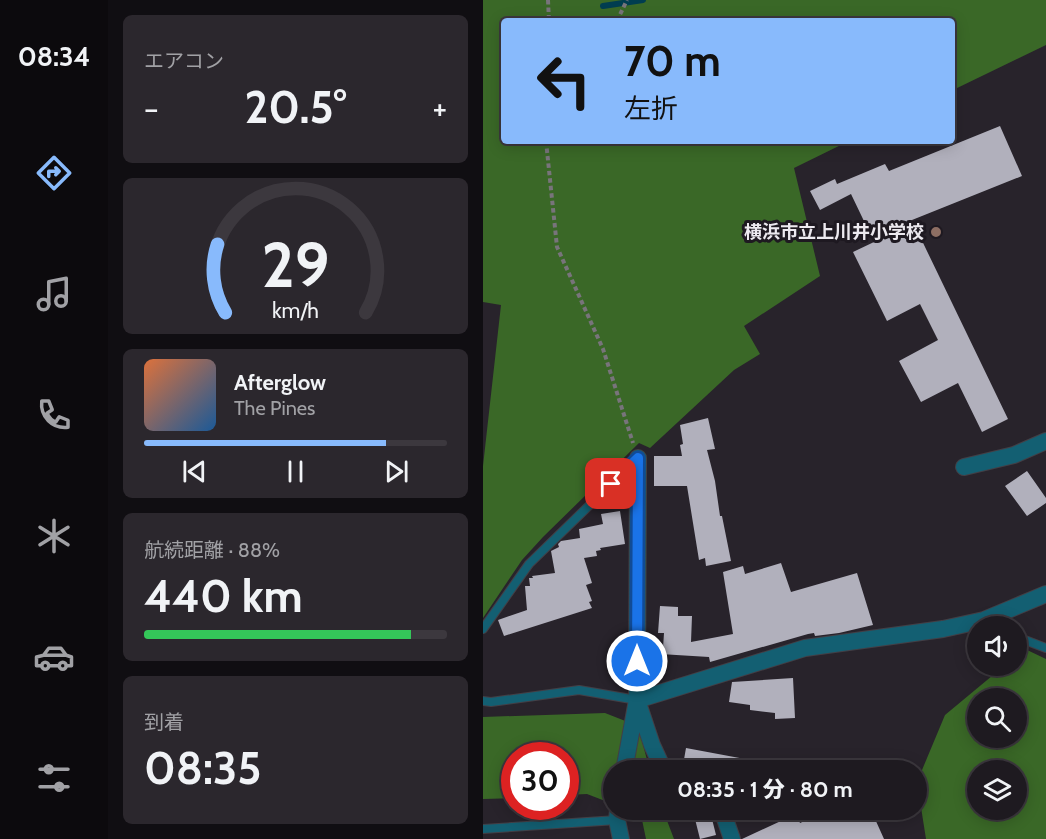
<!DOCTYPE html>
<html lang="ja">
<head>
<meta charset="utf-8">
<style>
	body { margin:0; font-family:Cabin,"Noto Sans JP",sans-serif; background:#2b272d; color:#f1f3f6; height:100vh; display:flex; flex-direction:column; font-size:22px; white-space:nowrap }
	* { box-sizing:border-box; margin:0 }
	p { font-size:20px; color:#a1a1a5 }
	.icon { flex:none; width:33px; height:33px; fill:none; stroke:currentColor; stroke-width:2; stroke-linecap:round; stroke-linejoin:round }
	.map { position:relative; flex:1; overflow:hidden }
	.side { display:flex; flex-direction:column; gap:15px; padding:15px; background:#100e12; width:375px }
	.side>* { flex:none }
	.top-card { position:absolute; left:18px; top:18px; width:454px; height:126px; border-radius:6px; box-shadow:0 3px 15px #0003,0 0 0 2px #3c383e; background:#88bafc; color:#111; overflow:hidden }
	.tools { position:absolute; left:484px; top:616px; display:grid; gap:12px }
	.tools a { display:grid; place-items:center; width:60px; height:60px; border-radius:50%; background:#1e1a20; box-shadow:0 3px 15px #0003,0 0 0 2px #3c383e; font-size:30px }
	.speed { position:absolute; left:18px; top:742px; display:flex; gap:12px; font-size:30px; font-weight:700; text-align:center }
	.speed>* { display:grid; place-content:center; width:78px; height:78px; border-radius:50%; background:#1e1a20; box-shadow:0 3px 15px #0003,0 0 0 2px #3c383e; line-height:1 }
	.speed .limit { border:9px solid #d22; background:#fff; color:#111 }
	.pin { position:absolute; display:grid; place-items:center; width:51px; height:51px; color:#fff; margin:-26px; border-radius:12px; box-shadow:0 3px 9px #0006 }
	.me { position:absolute; width:66px; margin:-33px; rotate:0deg; stroke-linejoin:round; filter:drop-shadow(0 0 4px #0008) }
	.turn { display:flex; align-items:center; gap:21px; height:126px; padding:0 24px; font-size:27px }
	.turn .icon { width:78px; height:78px; stroke-width:2.5 }
	.turn b { display:block; font-size:42px; line-height:51px }
	.big { font-size:45px; font-weight:800; line-height:1.1 }
	.side .card { flex:1; display:flex; flex-direction:column; justify-content:center; gap:9px; min-width:0; padding:0 21px; border-radius:9px; background:#2b272d }
	.side .dial { align-items:center; gap:0 }
	.dial svg { height:156px; overflow:visible; fill:none; stroke:#3c383e; stroke-width:7; stroke-linecap:round; text-anchor:middle }
	.dial text { fill:#f1f3f6; stroke:none }
	.song { display:flex; align-items:center; gap:18px }
	.cover { width:72px; height:72px; border-radius:9px; background:linear-gradient(135deg,hsl(20 70% 55%),hsl(210 70% 35%)) }
	.played { height:6px; border-radius:3px; background:linear-gradient(90deg,#88bafc 80%,#3c383e 80%) }
	.keys { display:flex; justify-content:space-around; direction:ltr }
	.heat { display:flex; justify-content:space-between; align-items:center; font-size:33px; direction:ltr }
	.charge { height:9px; border-radius:4px; background:linear-gradient(90deg,#34c759 88%,#3c383e 0) }
	.trip { position:absolute; left:120px; top:760px; width:324px; height:60px; border-radius:30px; background:#1e1a20; box-shadow:0 3px 15px #0003,0 0 0 2px #3c383e; font-weight:800; line-height:60px; text-align:center }
	main { display:flex; flex:1; min-height:0 }
	.tab-bar { display:flex; flex-direction:column; width:108px; justify-content:space-around; align-items:center; background:#0c0a0d; color:#a1a1a5 }
	.tab-bar .icon { width:42px; height:42px }
	.tab-bar .current { color:#88bafc }
	.tab-bar b { font-size:27px; color:#f1f3f6 }
	.map>svg:first-child { display:block }
	.forest { fill:#3a6827; fill-rule:evenodd }
	.lines { fill:none; stroke-linecap:round; stroke-linejoin:round }
	.stream { stroke:#003d50; stroke-width:6 }
	.building { fill:#b1b0bc }
	.service-casing { stroke:#433f46; stroke-width:10 }
	.minor-casing { stroke:#433f46; stroke-width:18 }
	.path { stroke:#78747b; stroke-width:4; stroke-dasharray:4.5 3; stroke-linecap:butt }
	.service { stroke:#135f72; stroke-width:8 }
	.minor { stroke:#135f72; stroke-width:16 }
	.route-casing { stroke:#114b97; stroke-width:15 }
	.route { stroke:#1a73e8; stroke-width:10 }
	.education-dot { fill:#8d6e63; stroke:#1e1921; stroke-width:2 }
	.labels { text-anchor:middle; stroke-width:6; stroke-linejoin:round; paint-order:stroke }
	.poi-label { font-size:18px; font-weight:bold; fill:#ece9ef; stroke:#1e1921; text-anchor:end }
</style>
</head>
<body>
<main>
<nav class="tab-bar">
<b>08:34</b>
<svg class="icon current" aria-label="directions" viewBox="0 0 24 24"><path d="M12 3l9 9-9 9-9-9zM9 14v-3h6M13 9l2 2-2 2"/></svg>
<svg class="icon" aria-label="music" viewBox="0 0 24 24"><path d="M9 18V5l10-2v13"/><circle cx="6" cy="18" r="3"/><circle cx="16" cy="16" r="3"/></svg>
<svg class="icon" aria-label="phone" viewBox="0 0 24 24"><path d="M5 4h4l2 5-3 2q2 4 5 5l2-3 5 2v4C11 20 4 13 5 4z"/></svg>
<svg class="icon" aria-label="climate" viewBox="0 0 24 24"><path d="M12 3v18M4 7l16 10M4 17L20 7"/></svg>
<svg class="icon" aria-label="car" viewBox="0 0 24 24"><path d="M5 17H2v-5l4-1 3-4h7l3 4 3 1v5h-3M9 17h6M6 11h13"/><circle cx="7" cy="17" r="2"/><circle cx="17" cy="17" r="2"/></svg>
<svg class="icon" aria-label="filters" viewBox="0 0 24 24"><path d="M4 7h16M4 17h16"/><circle cx="9" cy="7" r="2"/><circle cx="15" cy="17" r="2"/></svg>
</nav>
<section class="side">
<div class="card"><p>エアコン</p>
<div class="heat"><a>−</a><b class="big">20.5°</b><a>+</a></div>
</div>
<div class="card dial"><svg viewBox="0 0 100 80">
<path d="M14 69A42 42 0 1 1 86 69"/>
<path d="M14 69A42 42 0 0 1 10 34" stroke="#88bafc"/>
<text x="50" y="56" font-size="32" font-weight="700">29</text>
<text x="50" y="72" font-size="11">km/h</text>
</svg></div>
<div class="card">
<div class="song"><i class="cover"></i><div><b>Afterglow</b><p>The Pines</p></div></div>
<div class="played"></div>
<div class="keys"><svg class="icon" aria-label="previous" viewBox="0 0 24 24"><path d="M18 5L8 12l10 7zM5 5v14"/></svg><svg class="icon" aria-label="pause" viewBox="0 0 24 24"><path d="M8 5v14M16 5v14"/></svg><svg class="icon" aria-label="next" viewBox="0 0 24 24"><path d="M6 5l10 7-10 7zM19 5v14"/></svg></div>
</div>
<div class="card"><p>航続距離 · 88%</p><b class="big">440 km</b><div class="charge"></div></div>
<div class="card"><p>到着</p><b class="big">08:35</b></div>
</section>
<div class="map">
<svg width="563" height="839" viewBox="0 0 563 839">
	<rect width="100%" height="100%" fill="#28232b"/>
	<path class="forest" d="M0,0H563V45L470,90V21H21V141H366L311,168L337,276L261,326L277,354L251,370L167,448L156,443L60,537L39,560L0,618V466L18,305L0,302Z
		M542,649L563,659V839H443L434,782L462,715L521,666H534V655ZM495,699H534V738H495ZM495,771H534V810H495Z
		M122,713L155,726L167,771H130V804L104,794L83,795L82,756H32L31,798L0,799V717Z
		M145,810H180L191,839H163L158,815Z"/>
	<g class="lines">
		<path class="stream" d="M120,6L160,0"/>
	</g>
	<path class="building" d="M517,126L539,176L429,220L525,419L499,432L475,383L438,402L416,361L455,340L437,304L404,321L370,252L391,242L368,194L337,210L327,191L352,179L354,184L402,164L406,171Z
		M225,418L232,449L224,450L232,481L237,516H239L248,561L223,566L222,558L216,560L204,486H171V456H199L197,445L200,444L197,425Z
		M544,471L563,498V503L544,516L522,486Z
		M137,511L142,544L117,548L118,550L113,551L114,556L101,558L109,583L103,585L109,601L106,602L109,608L21,636L15,620L44,610L42,586H47L46,578H50L49,576L72,573L68,551L76,547L75,544L78,541L97,538L96,529L120,524L118,514Z
		M298,563L308,592L374,573L390,625L356,633L332,636L331,633L325,634L227,662L226,657L177,654L176,649L180,648L181,633H175L177,606L195,607V616H209L208,642L250,634L240,572L260,566L262,574Z
		M310,678L312,718L292,719V713L267,710V705L246,702L249,682Z
		M203,748L278,762L277,771H199Z
		M365,810H388L401,839H259L313,814L317,823L344,811L346,817H349Z
		M228,815L233,835L217,839L212,819Z"/>
	<g class="lines">
		<g class="service-casing">
			<path id="service" d="M0,629L46,564L154,459
				M534,637L563,648
				M0,701L8,702L96,690L154,700
				M0,829L134,820"/>
		</g>
		<g class="minor-casing">
			<path id="minor" d="M481,467L531,455L563,441
				M141,771L154,700L155,458
				M181,771L169,745L154,700L322,648L460,629L501,620L563,594
				M135,810L134,820L138,839
				M239,810L249,839"/>
		</g>
		<path class="path" d="M65,0L66,21
			M134,21L144,0
			M63,141L74,247L120,349L150,443"/>
		<use href="#service" class="service"/>
		<use href="#minor" class="minor"/>
	</g>
	<g class="lines">
		<g class="route-casing">
			<path id="route" d="M128,484L155,458L154,661"/>
		</g>
		<use href="#route" class="route"/>
	</g>
	<circle class="education-dot" cx="453" cy="232" r="6"/>
	<g class="labels">
		<g class="poi-label">
			<text x="441" y="238">横浜市立上川井小学校</text>
		</g>
	</g>
</svg>
<div class="tools">
<a><svg class="icon" aria-label="sound" viewBox="0 0 24 24"><path d="M4 9h4l5-4v14l-5-4H4zM17 9q2 3 0 6"/></svg></a>
<a><svg class="icon" aria-label="search" viewBox="0 0 24 24"><circle cx="10" cy="10" r="6"/><path d="M15 15l6 6"/></svg></a>
<a><svg class="icon" aria-label="layers" viewBox="0 0 24 24"><path d="M12 4l9 5-9 5-9-5zM3 14l9 5 9-5"/></svg></a>
</div>
<div class="speed"><div class="limit">30</div></div>
<div class="pin" style="left:128px;top:484px;background:#d93025"><svg class="icon" aria-label="arrive" viewBox="0 0 24 24"><path d="M6 21V4h12l-3 4 3 4H6"/></svg></div>
<svg class="me" style="left:154px;top:661px" viewBox="-20 -20 40 40"><circle r="17" fill="#1a73e8" stroke="#fff" stroke-width="3"/><path d="M0-11L8 9 0 5-8 9z" fill="#fff"/></svg>
<div class="trip">08:35 · 1 分 · 80 m</div>
<div class="top-card">
<div class="turn"><svg class="icon" aria-label="left" viewBox="0 0 24 24"><path d="M17 20v-9H6M10 6l-5 5 5 5"/></svg><div><b>70 m</b>左折</div></div>
</div>
</div>
</main>
</body>
</html>
